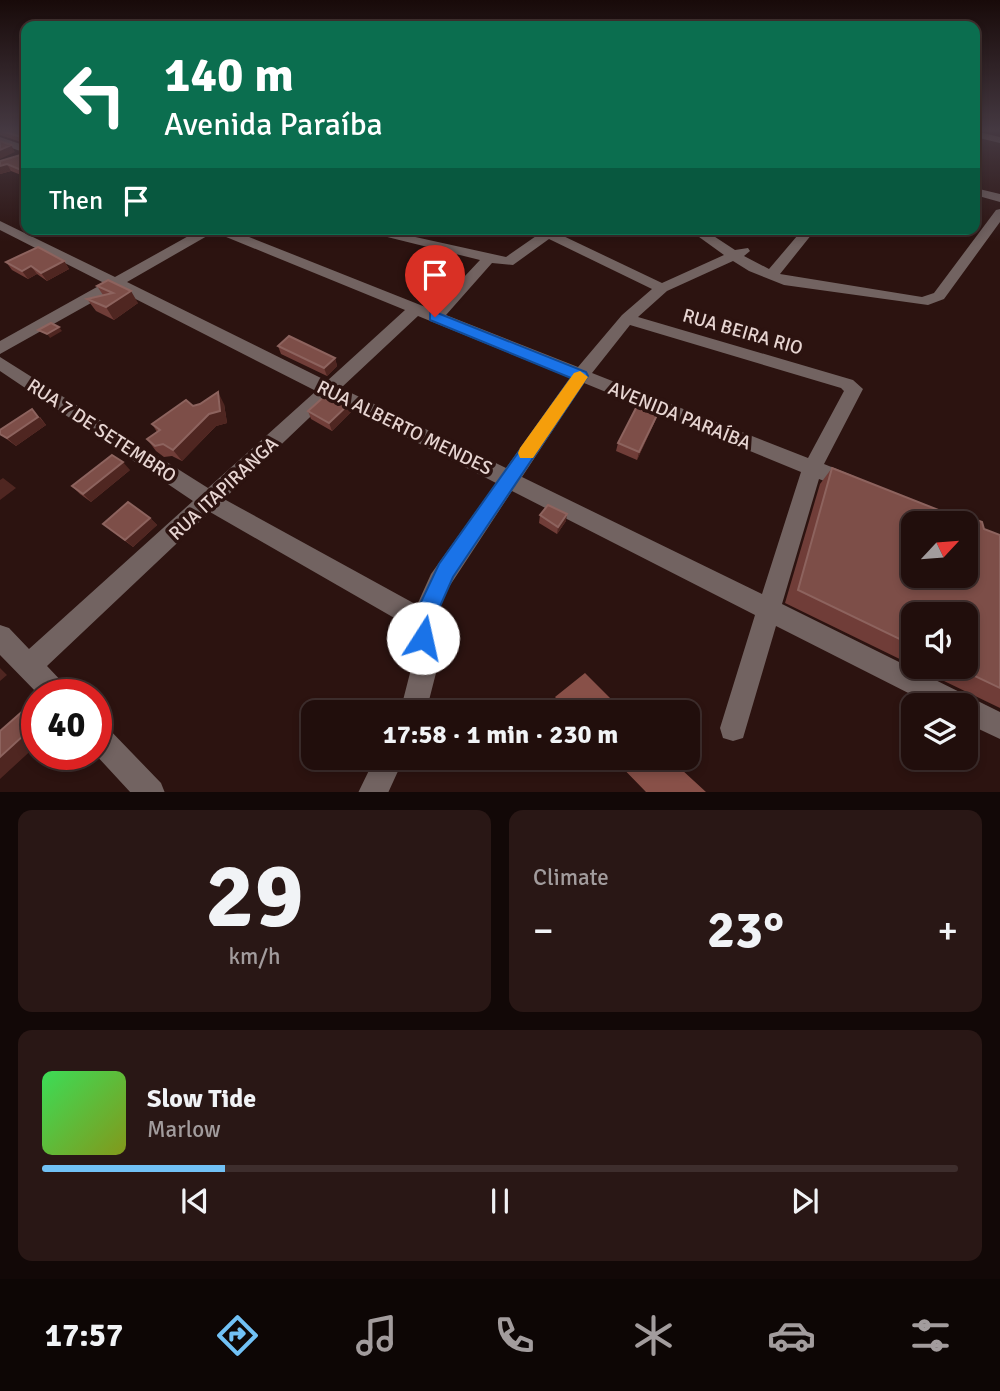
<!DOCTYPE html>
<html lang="en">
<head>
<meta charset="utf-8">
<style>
	body { margin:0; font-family:Signika,sans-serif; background:#291715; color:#f1f3f6; height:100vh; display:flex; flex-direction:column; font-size:26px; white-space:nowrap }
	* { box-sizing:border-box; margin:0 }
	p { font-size:23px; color:#a29c9d }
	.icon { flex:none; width:38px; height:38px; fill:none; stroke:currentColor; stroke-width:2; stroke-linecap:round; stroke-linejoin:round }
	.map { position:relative; height:792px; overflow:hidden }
	.panel { display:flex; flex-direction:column; gap:18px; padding:18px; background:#120807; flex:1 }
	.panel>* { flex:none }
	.top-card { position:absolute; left:21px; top:21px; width:959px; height:214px; border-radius:14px; box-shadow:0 4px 10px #0003,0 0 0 2px #3e2e2d; background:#0b6e4f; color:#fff; overflow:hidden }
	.needle { width:46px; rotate:64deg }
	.buttons { position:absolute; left:901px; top:511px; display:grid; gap:14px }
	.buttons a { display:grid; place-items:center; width:77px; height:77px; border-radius:14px; background:#210e0c; box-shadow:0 4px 10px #0003,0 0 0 2px #3e2e2d; font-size:35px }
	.speed { position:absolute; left:21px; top:679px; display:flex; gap:14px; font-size:35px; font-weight:700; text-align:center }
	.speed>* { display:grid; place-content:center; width:91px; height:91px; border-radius:50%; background:#210e0c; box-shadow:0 4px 10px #0003,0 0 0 2px #3e2e2d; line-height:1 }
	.speed .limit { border:10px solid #d22; background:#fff; color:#111 }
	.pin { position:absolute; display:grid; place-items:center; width:60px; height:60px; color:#fff; margin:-72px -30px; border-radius:50% 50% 50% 0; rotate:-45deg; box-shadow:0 0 7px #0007 }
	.pin .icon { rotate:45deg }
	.me { position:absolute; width:77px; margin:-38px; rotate:10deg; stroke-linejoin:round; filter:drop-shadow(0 0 5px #0008) }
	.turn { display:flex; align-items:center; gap:24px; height:147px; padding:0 28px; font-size:32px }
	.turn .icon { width:91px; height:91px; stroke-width:2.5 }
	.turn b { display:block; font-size:49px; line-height:60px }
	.then { display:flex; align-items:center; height:66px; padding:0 28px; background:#0003; gap:14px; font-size:26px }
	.big { font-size:52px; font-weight:700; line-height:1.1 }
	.panel .card { flex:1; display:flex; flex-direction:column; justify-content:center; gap:10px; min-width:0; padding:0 24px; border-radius:14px; background:#291715 }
	.panel .dial { align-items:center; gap:0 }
	.dial b { font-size:91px; line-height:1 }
	.song { display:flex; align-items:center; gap:21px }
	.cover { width:84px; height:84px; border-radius:10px; background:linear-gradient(135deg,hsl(130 70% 55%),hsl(70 70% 35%)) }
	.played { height:7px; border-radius:4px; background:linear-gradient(90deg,#71c1f5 20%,#3e2e2d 20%) }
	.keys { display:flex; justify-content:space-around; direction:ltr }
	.heat { display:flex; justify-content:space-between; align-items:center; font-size:38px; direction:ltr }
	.panel .tiles { flex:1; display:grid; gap:18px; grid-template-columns:1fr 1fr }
	.card:last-child { grid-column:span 2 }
	.trip { position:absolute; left:301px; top:700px; width:399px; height:70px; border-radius:14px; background:#210e0c; box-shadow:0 4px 10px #0003,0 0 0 2px #3e2e2d; font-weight:700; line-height:70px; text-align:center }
	.tab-bar { display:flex; height:112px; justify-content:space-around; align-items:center; background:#0d0605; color:#a29c9d }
	.tab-bar .icon { width:49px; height:49px }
	.tab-bar .active { color:#71c1f5 }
	.tab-bar b { font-size:32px; color:#f1f3f6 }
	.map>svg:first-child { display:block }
	.water { fill:#885048 }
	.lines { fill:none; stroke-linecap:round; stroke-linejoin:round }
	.minor { fill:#726361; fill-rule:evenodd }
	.wall { fill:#703d38 }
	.shaded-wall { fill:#4f2621 }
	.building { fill:#7d4e48; stroke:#8d635e; stroke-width:2; fill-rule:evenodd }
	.route { fill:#1a73e8; stroke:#114b97; stroke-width:2 }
	.slow { fill:#f59e0b }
	.labels { text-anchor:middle; stroke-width:7; stroke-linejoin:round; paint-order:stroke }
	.street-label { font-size:19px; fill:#e7d5d2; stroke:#2c1310 }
</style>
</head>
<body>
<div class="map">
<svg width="1000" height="793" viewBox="0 0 1000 793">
	<rect width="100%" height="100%" fill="#2c1310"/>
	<path class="water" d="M585,673L624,712H569L555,697Z
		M613,758H669L706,792H646Z"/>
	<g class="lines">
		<path class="minor" d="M975,131L1000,137V143L975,137Z
			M0,137L26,146V153L0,144Z
			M975,188L1000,194V202L975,195Z
			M1000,209V222L944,299L928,305L784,285L749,271L733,261L667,291L638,317L853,380L863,389L824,464L854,476L857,482L854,488L847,490L819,479L782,604L1000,712V739L966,723V705H932L776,626L743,738L733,741L723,738L720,728L755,615L512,491L447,590L434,621L436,673L426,712H400L410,673V627L210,512L47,666L66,686L70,695H39L0,655V625L9,628L29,649L193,501L0,371V357L208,488L316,391L116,289L0,354V341L104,283L0,230V221L115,277L201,229H229L433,310L480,260L355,229H379L506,257L539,234L537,229H561L557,233L662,283L724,255L688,229H703L735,250L748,248L750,251L744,256L769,269L803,229H816L780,274L922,297L934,293L996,210ZM214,232L405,310L327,381L127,282ZM549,239L652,289L622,315L578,367L446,315L492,263L513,265ZM418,316L570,378L506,468L341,388ZM630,325L841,388L844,391L808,458L592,373ZM584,383L801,472L762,594L522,477ZM330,398L496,483L431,574L417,605L224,499Z
			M96,723L106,726L161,783L165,793H131L95,754Z
			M375,758H404L388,793H358Z"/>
	</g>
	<path class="wall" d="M0,131H26V177L11,171L0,174V161L24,154V143L0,135Z
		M64,261L69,269L47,281L37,274L28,279L12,270L6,262Z
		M97,286L138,303L114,320L96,311L87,299L103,295Z
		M278,346L335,358L337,366L327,376L281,354Z
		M224,404L227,423L216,426L182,461L172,456L164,457L156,451L147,439L157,432L152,424Z
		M349,404L351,412L332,431L311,419L308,411Z
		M40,417L46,425L16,446L0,434Z
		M655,421L637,460L616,451L618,443Z
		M832,468L1000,535V708L915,667H966L914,614V666L785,603L820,484Z
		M130,470L91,502L80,494L72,486Z
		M540,515L566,521L557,534L539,523Z
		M150,518L157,525L133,547L103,524Z"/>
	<path class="shaded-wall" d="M11,145L15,152L0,159V150Z
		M7,164L11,171L0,174V166Z
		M64,261L69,269L47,281L41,273Z
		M31,266L37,274L28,279L22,271Z
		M131,291L138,303L114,320L106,307Z
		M59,327L62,331L50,338L47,334Z
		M335,358L337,366L327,376L324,368Z
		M218,392L224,404L227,423L216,426L182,461L173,450Z
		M349,404L351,412L332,431L329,423Z
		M32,409L46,425L16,446L7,438Z
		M658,413L655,421L637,460L639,452Z
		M123,462L130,470L91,502L83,494Z
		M3,478L16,488L0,500V480Z
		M567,514L566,521L557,534L558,527Z
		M150,518L157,525L133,547L125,540Z
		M0,668L7,675L0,681Z
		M37,723V745L0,779V757Z"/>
	<path class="building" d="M2,131H26V172L7,164L0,166V161L24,154V138Z
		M0,141L11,145L0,150Z
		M38,247L64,261L41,273L31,266L22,271L6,262Z
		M108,280L131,291L106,307L87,299L113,293L97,286Z
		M51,323L59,327L47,334L38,330Z
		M289,336L335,358L324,368L278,346Z
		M218,392L220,411L209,414L173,450L163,444L155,446L147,439L160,430L152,424L186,400L193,406L200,404Z
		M328,393L349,404L329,423L308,411Z
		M637,406L658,413L639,452L618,443Z
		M32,409L38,417L7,438L0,434V430Z
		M112,455L123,462L83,494L72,486Z
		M832,468L941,511H955L982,522L984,529L1000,535V688L956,667H966V614H914V646L798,590ZM914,523H966V576H914Z
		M128,502L150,518L125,540L103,524Z
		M548,505L567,514L558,527L540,515Z
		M32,703L37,709V723L0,757V731Z"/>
	<linearGradient id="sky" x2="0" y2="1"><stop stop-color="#180a09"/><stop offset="0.54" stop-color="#453942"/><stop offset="1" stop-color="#453942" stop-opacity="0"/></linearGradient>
	<rect width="1000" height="242" fill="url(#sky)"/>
	<path class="route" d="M435,312L586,372L588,376L453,577L433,622L434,638L431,646L423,649L415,646L412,621L439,564L571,378L430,320V313Z"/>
	<path class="slow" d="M580,371L588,377L533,458H520L518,453L520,448L574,373Z"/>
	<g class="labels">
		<g class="street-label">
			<text transform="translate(743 331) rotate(16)" y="7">RUA BEIRA RIO</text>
			<text transform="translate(680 415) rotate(22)" y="7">AVENIDA PARAÍBA</text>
			<text transform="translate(405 427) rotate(26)" y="7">RUA ALBERTO MENDES</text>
			<text transform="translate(102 430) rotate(33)" y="7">RUA 7 DE SETEMBRO</text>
			<text transform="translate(223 488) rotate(-43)" y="7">RUA ITAPIRANGA</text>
		</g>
	</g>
</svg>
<div class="buttons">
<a><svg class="needle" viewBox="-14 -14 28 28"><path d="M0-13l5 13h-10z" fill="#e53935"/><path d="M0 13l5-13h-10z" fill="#a29c9d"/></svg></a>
<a><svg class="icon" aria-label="sound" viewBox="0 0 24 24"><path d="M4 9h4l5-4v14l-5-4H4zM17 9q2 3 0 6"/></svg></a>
<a><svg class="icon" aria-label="layers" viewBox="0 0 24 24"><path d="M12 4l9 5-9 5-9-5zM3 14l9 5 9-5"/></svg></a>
</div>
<div class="speed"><div class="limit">40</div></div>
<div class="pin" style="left:435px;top:317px;background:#d93025"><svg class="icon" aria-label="arrive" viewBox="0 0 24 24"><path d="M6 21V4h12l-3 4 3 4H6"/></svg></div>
<svg class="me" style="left:423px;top:638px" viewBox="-20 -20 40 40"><circle r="19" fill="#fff"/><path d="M0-13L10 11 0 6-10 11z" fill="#1a73e8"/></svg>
<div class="trip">17:58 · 1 min · 230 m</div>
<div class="top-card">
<div class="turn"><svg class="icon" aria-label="left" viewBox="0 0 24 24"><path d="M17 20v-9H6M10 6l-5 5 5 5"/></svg><div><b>140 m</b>Avenida Paraíba</div></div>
<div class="then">Then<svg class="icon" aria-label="arrive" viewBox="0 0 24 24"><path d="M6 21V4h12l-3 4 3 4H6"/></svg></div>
</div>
</div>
<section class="panel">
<div class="tiles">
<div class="card dial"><b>29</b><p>km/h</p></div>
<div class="card"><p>Climate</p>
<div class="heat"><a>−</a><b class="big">23°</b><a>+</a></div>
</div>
<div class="card">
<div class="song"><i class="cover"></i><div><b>Slow Tide</b><p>Marlow</p></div></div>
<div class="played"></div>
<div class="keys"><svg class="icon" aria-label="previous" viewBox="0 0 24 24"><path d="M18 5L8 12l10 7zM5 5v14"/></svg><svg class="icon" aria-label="pause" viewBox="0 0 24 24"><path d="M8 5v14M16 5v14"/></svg><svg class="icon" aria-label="next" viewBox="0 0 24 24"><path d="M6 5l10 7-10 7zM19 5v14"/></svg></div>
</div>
</div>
</section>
<nav class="tab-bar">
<b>17:57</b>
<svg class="icon active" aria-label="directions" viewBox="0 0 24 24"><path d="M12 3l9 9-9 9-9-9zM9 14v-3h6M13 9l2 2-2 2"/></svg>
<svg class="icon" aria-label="music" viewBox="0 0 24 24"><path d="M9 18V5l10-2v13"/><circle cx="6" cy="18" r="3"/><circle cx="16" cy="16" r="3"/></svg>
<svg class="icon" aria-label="phone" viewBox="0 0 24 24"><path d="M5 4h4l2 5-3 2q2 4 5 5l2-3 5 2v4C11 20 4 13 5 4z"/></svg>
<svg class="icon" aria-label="climate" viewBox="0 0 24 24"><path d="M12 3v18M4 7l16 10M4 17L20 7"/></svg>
<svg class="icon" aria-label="car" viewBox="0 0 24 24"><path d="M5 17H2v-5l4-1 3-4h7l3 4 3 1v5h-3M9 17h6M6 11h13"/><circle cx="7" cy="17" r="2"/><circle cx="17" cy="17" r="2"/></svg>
<svg class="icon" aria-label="filters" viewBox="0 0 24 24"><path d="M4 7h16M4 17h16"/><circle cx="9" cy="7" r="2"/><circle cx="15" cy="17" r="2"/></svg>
</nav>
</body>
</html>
